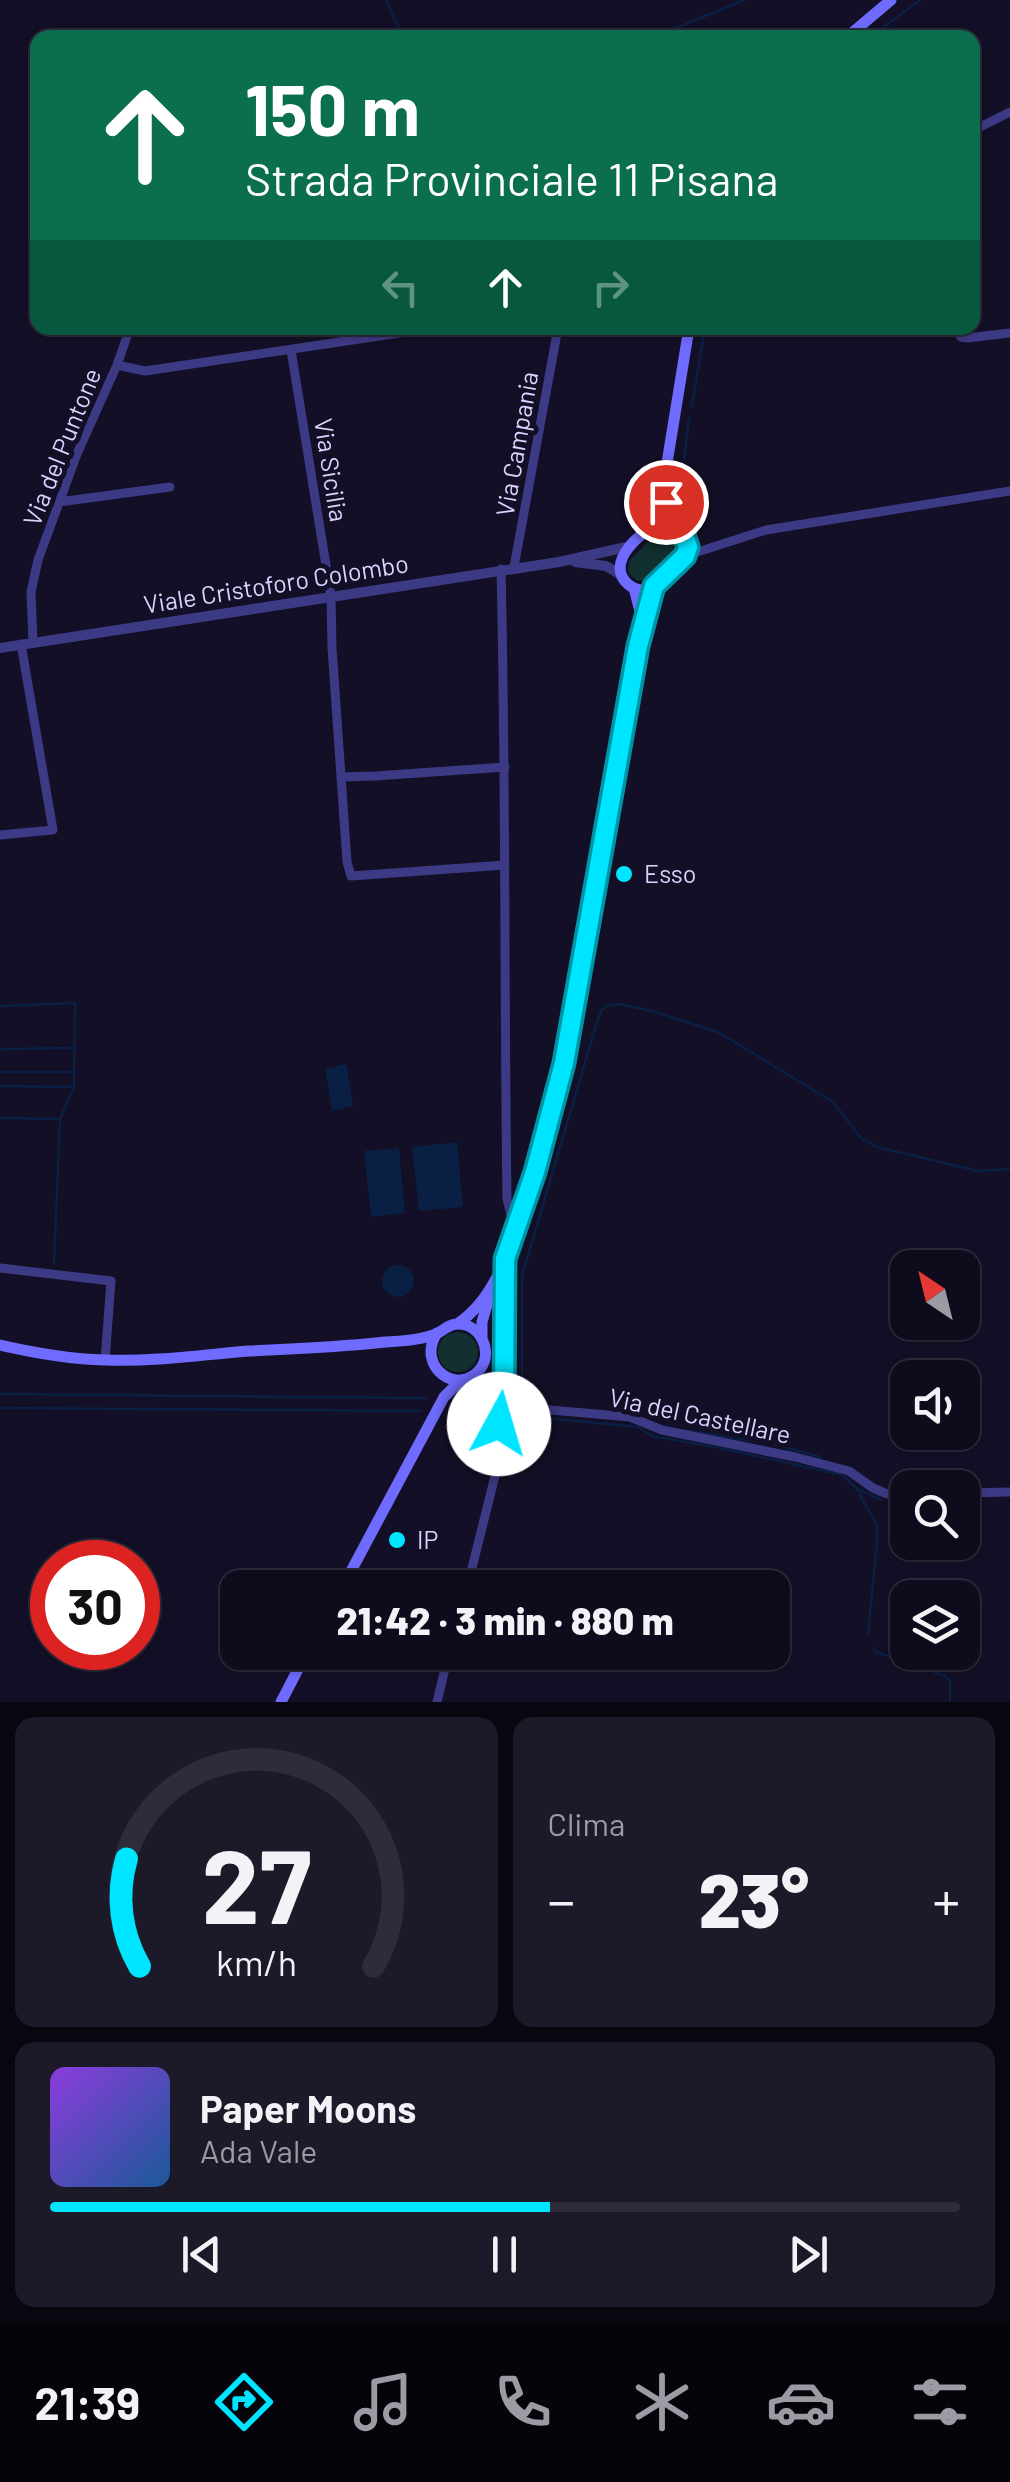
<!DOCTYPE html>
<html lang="it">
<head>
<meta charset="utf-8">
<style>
	body { margin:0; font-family:Barlow,sans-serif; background:#1c1929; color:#f1f3f6; height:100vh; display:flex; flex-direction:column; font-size:38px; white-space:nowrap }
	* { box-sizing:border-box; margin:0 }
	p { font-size:32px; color:#9b9ba3 }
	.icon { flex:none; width:55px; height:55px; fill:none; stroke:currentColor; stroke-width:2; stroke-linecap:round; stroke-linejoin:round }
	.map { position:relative; height:1702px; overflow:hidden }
	.panel { display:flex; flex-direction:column; gap:15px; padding:15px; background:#08060f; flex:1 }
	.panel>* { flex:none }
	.guide { position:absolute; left:30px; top:30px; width:950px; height:305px; border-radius:20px; box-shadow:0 2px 8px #0004,0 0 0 2px #2e2b3b; background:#0b6e4f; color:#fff; overflow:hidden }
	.needle { width:65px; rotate:325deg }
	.tools { position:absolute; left:890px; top:1250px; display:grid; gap:20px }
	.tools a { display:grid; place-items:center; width:90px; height:90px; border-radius:20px; background:#0e0b1c; box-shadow:0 2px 8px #0004,0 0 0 2px #2e2b3b; font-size:50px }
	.speed { position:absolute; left:30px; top:1540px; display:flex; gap:20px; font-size:50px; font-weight:700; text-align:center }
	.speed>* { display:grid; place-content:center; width:130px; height:130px; border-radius:50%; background:#0e0b1c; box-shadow:0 2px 8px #0004,0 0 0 2px #2e2b3b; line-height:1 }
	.speed .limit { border:15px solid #d22; background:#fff; color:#111 }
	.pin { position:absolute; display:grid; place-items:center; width:85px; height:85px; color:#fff; margin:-42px; border:5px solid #fff; border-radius:50%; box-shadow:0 2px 10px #0007 }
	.me { position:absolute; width:110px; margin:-55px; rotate:6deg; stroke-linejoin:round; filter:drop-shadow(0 0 8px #0008) }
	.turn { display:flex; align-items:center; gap:35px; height:210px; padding:0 50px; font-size:45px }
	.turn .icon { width:130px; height:130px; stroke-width:2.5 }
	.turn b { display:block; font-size:70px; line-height:85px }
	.lanes { display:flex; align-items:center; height:95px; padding:0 50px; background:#0003; justify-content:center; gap:50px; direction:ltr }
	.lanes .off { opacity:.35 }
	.big { font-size:75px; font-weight:800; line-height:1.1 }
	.panel .card { flex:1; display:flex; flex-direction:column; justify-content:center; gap:15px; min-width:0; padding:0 35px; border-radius:20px; background:#1c1929 }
	.panel .dial { align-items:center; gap:0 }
	.dial svg { height:260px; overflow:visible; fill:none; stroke:#2e2b3b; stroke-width:7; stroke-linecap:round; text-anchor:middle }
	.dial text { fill:#f1f3f6; stroke:none }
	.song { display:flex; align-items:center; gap:30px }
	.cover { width:120px; height:120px; border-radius:15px; background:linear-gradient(135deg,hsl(270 70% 55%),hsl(210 70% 35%)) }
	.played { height:10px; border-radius:5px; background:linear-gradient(90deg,#00e5ff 55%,#2e2b3b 55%) }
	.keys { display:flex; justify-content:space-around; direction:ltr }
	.heat { display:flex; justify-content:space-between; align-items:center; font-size:55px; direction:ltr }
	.panel .tiles { flex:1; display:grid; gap:15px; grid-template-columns:1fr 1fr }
	.card:last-child { grid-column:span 2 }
	.trip { position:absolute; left:220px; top:1570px; width:570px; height:100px; border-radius:20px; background:#0e0b1c; box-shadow:0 2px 8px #0004,0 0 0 2px #2e2b3b; font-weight:800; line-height:100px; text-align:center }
	.menu { display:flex; height:160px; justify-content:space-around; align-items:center; background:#06040b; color:#9b9ba3 }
	.menu .icon { width:70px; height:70px }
	.menu .on { color:#00e5ff }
	.menu b { font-size:45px; color:#f1f3f6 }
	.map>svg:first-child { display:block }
	.green { fill:#12302f }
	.water { fill:#0a1f44 }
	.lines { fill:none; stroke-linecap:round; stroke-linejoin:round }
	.stream { stroke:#0a1f44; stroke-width:2.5 }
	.minor { stroke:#3d3a85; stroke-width:9 }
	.tertiary { stroke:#3d3a85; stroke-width:10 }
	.secondary { stroke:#6f6bff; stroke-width:11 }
	.route-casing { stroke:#0095a6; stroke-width:25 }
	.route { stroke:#00e5ff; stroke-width:18 }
	.poi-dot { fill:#00e5ff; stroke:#130f26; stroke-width:4 }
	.labels { text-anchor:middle; stroke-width:10; stroke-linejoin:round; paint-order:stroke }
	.street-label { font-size:25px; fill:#d9d4ff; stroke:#130f26 }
	.poi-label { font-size:25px; fill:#d9d4ff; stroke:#130f26; text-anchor:start }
</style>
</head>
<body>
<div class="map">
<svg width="1010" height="1702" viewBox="0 0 1010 1702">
	<rect width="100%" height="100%" fill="#130f26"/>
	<path class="green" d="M665,529C676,531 682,541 678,552L650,579L637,581L628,572L629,561L658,532Z
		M438 1352a20 20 0 1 1 40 0a20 20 0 1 1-40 0Z"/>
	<path class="water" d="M345,1064L347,1066L353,1106L332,1111L325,1069Z
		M457,1142L463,1207L419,1211L412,1147Z
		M399,1148L405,1213L371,1217L364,1151Z
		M382 1281a16 16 0 1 1 32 0a16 16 0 1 1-32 0Z"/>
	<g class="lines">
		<path class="stream" d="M386,0L403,38
			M652,38L744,0
			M869,38L920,0
			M692,406L705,328
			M684,459L689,418
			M0,1006L75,1003L74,1087L60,1119L54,1263
			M0,1049L73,1048
			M0,1072H73
			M0,1086L73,1087
			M0,1118L58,1119
			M0,1394L426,1398
			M511,1397L516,1396L522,1389V1276L597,1022L602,1009L609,1005L620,1004L655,1012L718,1032L833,1102L861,1138L877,1147L978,1171L1010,1169
			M460,1399L498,1398
			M0,1408L421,1411
			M451,1411L492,1414
			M515,1415L638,1427L652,1436L720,1448L842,1475L856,1488L881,1500
			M682,1430L773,1444L821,1457
			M857,1489L877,1526V1542L868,1635
			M962,1501L982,1500
			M892,1502L908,1504
			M874,1648L876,1652L945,1676L950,1681V1702"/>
		<path class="minor" d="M972,131L1010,112
			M956,328L961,337L967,338L1010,333
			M291,350L331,596L332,648L347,862L351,876L505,865
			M117,365L145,371L433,328
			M59,502L170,487
			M685,556L766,530L1010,491
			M514,567L558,328
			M501,569C506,779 504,989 507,1199L515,1231
			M33,643L31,592L38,560L77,454L117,365L130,328
			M341,777L375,776L505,767
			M0,835L53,830L21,644
			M0,1268L111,1281L105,1360
			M504,1406L630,1417L662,1430L795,1457L849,1471L873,1488L887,1494L908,1495
			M962,1493L1010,1492
			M467,1588L495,1476L499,1424L504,1406L505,1265
			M437,1702L449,1652"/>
		<path class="tertiary" d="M575,562L606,566L621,575
			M0,648L559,562L631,546"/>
		<path class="secondary" d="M846,38L891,0
			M666,489V502L674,523
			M664,521C679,524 695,538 685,555C682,561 674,567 669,572C662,579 654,589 643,590C638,590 633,588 629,585C602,563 643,529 664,521Z
			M653,525L667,463L689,328
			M645,622L654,586
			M457,1324C498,1297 511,1243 526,1199C563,1085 582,967 602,849C614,781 625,713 638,646L640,611L634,588
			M482,1337V1322L489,1298
			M0,1345C35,1353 70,1359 105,1360C153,1362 201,1355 249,1351C295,1349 340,1347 385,1342C402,1341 423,1340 438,1333C445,1329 449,1324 458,1324C480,1324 493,1351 481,1368C459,1398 415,1367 437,1333
			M342,1588L444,1397L461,1380
			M281,1702L307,1652"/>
	</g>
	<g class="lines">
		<g class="route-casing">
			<path id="route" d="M499,1424L504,1406L505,1259L535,1172L564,1063L638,646L654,586L685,556L688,547L683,532L670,517L666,502"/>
		</g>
		<use href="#route" class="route"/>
	</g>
	<g class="poi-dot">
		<circle cx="624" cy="874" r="10"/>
		<circle cx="397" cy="1540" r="10"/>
	</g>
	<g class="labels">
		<g class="street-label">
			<text transform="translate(517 444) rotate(-80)" y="9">Via Campania</text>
			<text transform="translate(62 447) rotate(-68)" y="9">Via del Puntone</text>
			<text transform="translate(331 470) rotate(81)" y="9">Via Sicilia</text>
			<text transform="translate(276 584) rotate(-9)" y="9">Viale Cristoforo Colombo</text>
			<text transform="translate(700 1416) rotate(12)" y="9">Via del Castellare</text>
		</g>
		<g class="poi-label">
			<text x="644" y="883">Esso</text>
			<text x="417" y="1549">IP</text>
		</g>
	</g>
</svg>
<div class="tools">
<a><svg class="needle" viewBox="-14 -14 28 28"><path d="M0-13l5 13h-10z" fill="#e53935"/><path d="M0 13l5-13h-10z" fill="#9b9ba3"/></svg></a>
<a><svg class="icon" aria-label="sound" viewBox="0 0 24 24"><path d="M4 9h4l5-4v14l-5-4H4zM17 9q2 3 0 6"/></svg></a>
<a><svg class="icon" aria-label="search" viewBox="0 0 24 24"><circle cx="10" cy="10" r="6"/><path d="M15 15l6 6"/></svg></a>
<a><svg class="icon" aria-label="layers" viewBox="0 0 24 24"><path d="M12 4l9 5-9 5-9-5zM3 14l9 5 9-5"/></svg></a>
</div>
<div class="speed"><div class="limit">30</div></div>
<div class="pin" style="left:666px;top:502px;background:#d93025"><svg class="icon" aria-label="arrive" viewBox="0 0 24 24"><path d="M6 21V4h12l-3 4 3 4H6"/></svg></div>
<svg class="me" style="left:499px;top:1424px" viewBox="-20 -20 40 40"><circle r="19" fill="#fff"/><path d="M0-13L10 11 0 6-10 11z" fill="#00e5ff"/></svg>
<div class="trip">21:42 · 3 min · 880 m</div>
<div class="guide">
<div class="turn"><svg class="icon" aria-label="ahead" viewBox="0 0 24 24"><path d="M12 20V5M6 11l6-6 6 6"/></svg><div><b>150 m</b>Strada Provinciale 11 Pisana</div></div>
<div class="lanes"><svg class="icon off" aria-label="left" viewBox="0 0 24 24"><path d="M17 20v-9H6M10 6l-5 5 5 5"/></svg><svg class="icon" aria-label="ahead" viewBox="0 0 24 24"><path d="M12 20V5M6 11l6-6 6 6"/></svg><svg class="icon off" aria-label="right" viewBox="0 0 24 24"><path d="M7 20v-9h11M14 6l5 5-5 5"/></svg></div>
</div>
</div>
<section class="panel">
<div class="tiles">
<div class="card dial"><svg viewBox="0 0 100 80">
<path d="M14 69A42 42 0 1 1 86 69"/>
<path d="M14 69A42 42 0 0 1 10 36" stroke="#00e5ff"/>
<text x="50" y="56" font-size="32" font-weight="700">27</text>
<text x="50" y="72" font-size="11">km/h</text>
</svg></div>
<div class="card"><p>Clima</p>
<div class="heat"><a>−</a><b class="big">23°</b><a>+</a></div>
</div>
<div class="card">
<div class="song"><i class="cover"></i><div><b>Paper Moons</b><p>Ada Vale</p></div></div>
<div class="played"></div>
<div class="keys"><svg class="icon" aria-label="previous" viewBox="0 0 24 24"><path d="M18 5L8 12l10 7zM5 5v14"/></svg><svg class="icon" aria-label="pause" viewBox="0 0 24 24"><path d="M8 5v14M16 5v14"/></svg><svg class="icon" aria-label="next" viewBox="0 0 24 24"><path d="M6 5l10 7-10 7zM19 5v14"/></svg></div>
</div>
</div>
</section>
<nav class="menu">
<b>21:39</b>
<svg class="icon on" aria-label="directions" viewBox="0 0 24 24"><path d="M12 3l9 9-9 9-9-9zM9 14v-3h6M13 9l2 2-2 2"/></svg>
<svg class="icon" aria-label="music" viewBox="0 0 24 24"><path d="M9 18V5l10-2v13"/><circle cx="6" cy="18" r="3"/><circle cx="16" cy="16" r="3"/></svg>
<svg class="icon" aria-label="phone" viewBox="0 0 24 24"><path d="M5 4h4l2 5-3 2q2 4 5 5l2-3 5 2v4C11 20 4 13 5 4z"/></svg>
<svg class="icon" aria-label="climate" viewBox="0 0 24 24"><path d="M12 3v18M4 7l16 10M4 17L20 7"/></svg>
<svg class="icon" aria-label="car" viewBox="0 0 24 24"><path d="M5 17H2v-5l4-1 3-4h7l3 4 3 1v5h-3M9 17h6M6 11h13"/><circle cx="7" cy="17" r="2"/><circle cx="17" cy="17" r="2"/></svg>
<svg class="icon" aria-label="filters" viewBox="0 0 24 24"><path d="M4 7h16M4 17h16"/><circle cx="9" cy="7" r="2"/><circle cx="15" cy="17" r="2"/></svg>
</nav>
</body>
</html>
